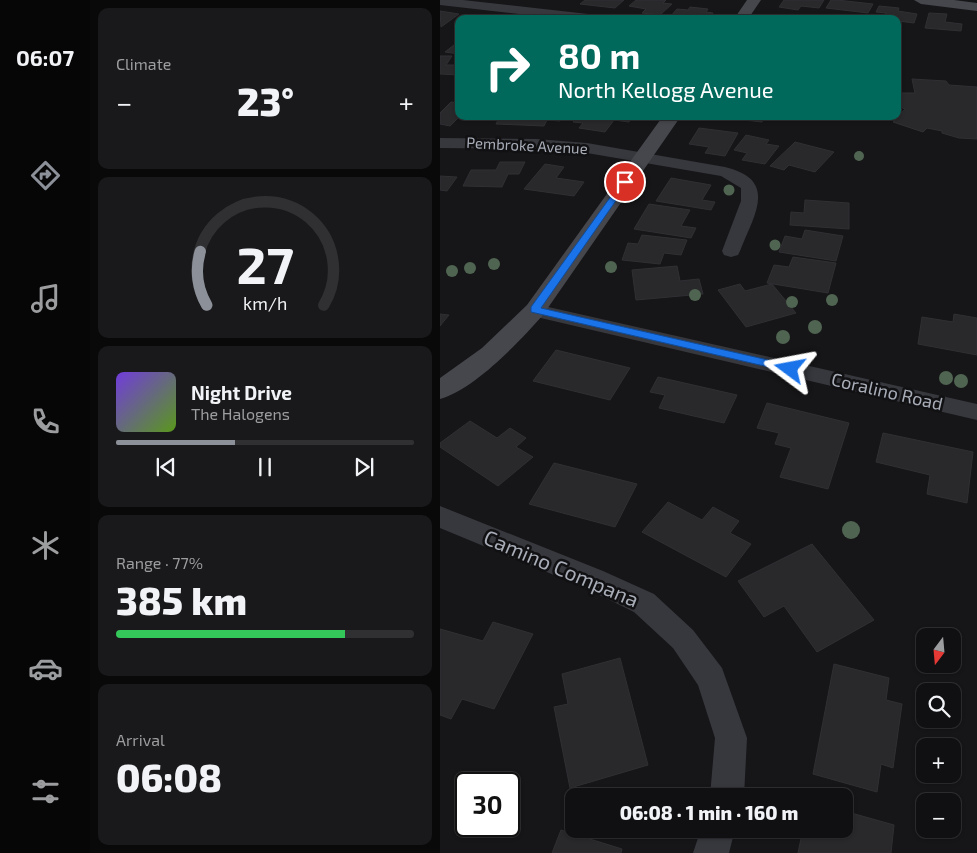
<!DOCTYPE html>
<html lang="en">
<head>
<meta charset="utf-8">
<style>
	body { margin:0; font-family:"Exo 2",sans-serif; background:#19191b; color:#f1f3f6; height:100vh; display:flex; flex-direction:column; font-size:19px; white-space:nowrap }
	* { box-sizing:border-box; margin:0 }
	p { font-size:16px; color:#9c9d9f }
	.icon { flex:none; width:28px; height:28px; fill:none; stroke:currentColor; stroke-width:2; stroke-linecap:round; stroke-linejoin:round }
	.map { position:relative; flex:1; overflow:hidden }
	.drawer { display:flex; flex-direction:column; gap:8px; padding:8px; background:#09090a; width:350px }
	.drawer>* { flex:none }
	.top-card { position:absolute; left:15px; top:15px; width:446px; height:105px; border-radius:10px; box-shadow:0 1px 4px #0004,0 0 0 1px #303032; background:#00695c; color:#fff; overflow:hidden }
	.needle { width:32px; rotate:196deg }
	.controls { position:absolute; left:476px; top:628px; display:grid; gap:10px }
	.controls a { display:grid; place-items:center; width:45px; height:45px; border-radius:10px; background:#101012; box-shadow:0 1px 4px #0004,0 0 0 1px #303032; font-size:25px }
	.speed { position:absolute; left:15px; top:772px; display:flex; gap:10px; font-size:25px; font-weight:700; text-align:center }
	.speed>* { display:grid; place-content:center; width:65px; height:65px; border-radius:50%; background:#101012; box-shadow:0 1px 4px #0004,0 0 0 1px #303032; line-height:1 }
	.speed .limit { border:2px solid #111; border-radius:8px; background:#fff; color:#111 }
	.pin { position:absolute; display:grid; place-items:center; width:42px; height:42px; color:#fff; margin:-21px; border:2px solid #fff; border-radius:50%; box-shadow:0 1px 5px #0007 }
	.me { position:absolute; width:55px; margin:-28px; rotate:283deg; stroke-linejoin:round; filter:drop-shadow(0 0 4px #0008) }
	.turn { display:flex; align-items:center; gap:18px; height:105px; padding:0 20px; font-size:22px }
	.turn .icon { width:65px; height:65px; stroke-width:2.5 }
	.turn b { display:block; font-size:35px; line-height:42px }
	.big { font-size:38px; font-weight:800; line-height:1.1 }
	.drawer .widget { flex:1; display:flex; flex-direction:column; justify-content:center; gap:8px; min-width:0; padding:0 18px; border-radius:10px; background:#19191b }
	.drawer .dial { align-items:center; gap:0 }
	.dial svg { height:130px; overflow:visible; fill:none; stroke:#303032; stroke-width:7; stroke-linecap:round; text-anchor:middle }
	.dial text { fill:#f1f3f6; stroke:none }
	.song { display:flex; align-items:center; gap:15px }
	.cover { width:60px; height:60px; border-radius:8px; background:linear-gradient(135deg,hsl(260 70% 55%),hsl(90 70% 35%)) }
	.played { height:5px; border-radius:2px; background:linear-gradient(90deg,#8c9099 40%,#303032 40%) }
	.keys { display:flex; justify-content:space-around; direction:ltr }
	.heat { display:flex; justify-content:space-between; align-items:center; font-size:28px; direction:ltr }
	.charge { height:8px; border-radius:4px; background:linear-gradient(90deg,#34c759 77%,#303032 0) }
	.trip { position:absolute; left:125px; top:788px; width:288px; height:50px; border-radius:10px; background:#101012; box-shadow:0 1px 4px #0004,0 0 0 1px #303032; font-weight:800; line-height:50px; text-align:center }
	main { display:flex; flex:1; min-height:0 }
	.tabs { display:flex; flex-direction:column; width:90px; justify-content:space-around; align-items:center; background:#060607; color:#9c9d9f }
	.tabs .icon { width:35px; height:35px }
	.tabs .current { color:#8c9099 }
	.tabs b { font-size:22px; color:#f1f3f6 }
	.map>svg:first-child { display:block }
	.building { fill:#29292c; stroke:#303034 }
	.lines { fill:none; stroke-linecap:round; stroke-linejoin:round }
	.street { fill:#37383d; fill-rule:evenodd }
	.secondary { fill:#45474d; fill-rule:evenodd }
	.tree { fill:#506452 }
	.route { fill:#1a73e8; stroke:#114b97 }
	.labels { text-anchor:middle; stroke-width:5; stroke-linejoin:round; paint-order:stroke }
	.far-street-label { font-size:15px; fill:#a8adb8; stroke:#111113 }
	.street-label { font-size:18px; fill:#a8adb8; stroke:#111113 }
	.near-street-label { font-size:21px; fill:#a8adb8; stroke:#111113 }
</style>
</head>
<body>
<main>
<nav class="tabs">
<b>06:07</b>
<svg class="icon current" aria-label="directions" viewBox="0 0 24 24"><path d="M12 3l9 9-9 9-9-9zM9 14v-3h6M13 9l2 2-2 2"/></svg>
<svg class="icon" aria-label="music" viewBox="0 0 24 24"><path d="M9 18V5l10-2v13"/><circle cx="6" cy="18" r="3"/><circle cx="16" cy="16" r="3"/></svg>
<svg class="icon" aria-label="phone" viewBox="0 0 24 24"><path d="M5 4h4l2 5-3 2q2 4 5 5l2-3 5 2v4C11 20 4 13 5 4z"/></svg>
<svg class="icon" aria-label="climate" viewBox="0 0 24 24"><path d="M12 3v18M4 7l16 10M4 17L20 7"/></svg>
<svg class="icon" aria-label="car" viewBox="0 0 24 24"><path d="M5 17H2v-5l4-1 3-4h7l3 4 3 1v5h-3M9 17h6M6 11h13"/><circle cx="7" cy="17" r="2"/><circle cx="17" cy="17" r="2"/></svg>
<svg class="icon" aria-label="filters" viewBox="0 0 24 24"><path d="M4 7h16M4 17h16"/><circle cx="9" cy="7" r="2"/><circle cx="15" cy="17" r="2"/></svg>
</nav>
<section class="drawer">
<div class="widget"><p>Climate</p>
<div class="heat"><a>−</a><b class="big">23°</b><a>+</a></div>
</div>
<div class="widget dial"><svg viewBox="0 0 100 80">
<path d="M14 69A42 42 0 1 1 86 69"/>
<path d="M14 69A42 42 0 0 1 10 36" stroke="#8c9099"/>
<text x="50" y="56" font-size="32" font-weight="700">27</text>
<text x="50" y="72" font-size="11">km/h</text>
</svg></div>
<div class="widget">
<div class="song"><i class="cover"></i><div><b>Night Drive</b><p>The Halogens</p></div></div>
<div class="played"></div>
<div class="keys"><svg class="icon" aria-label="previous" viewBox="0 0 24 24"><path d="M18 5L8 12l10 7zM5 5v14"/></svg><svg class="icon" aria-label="pause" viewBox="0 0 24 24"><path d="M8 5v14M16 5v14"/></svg><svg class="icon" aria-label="next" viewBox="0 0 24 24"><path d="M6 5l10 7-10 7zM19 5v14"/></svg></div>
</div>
<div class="widget"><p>Range · 77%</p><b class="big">385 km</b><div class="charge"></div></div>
<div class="widget"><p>Arrival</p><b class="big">06:08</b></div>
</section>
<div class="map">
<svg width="537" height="853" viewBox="0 0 537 853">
	<rect width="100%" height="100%" fill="#161618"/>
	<path class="building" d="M145,0H184L175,8L140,4Z
		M196,0H226L223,3L232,4L220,15L202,13L206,9L189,6Z
		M344,0H384L379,8L361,6L358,10L339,7Z
		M391,0H397L433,4L428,13L386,8Z
		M439,6L459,8L458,11L477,14L474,23L458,21V19H444L446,13L436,12Z
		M250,7L268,9L266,12L273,13L269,19L230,17L237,9L248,10Z
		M0,11L19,14L1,27Z
		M489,13L507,14L505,22L522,24L521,31L485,28Z
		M50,15L72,17L45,19Z
		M19,41V54L5,52Z
		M0,56H12L6,65H19V75L0,74Z
		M472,79L506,81L509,85L537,87V139L519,138L502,133V131L487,128L483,132L453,122L465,109L458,106V101L461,93H475Z
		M11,102L19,103L20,116L10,126L0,124V113Z
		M60,116H122L120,121L107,120L104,126L56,124Z
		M138,116H194L189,122L174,120L165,132L139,128L143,123L133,122Z
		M296,116H325L322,122L294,119Z
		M259,128L298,133L285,156L265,153L269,147L249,144Z
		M306,135L329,140L326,144L339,146L325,164L302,160L307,153L294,150Z
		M355,142L394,152L375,172L349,165L344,170L330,166Z
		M60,162H85L79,174H68L62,187L23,186L31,170H56Z
		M105,164L124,167L116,178L144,182L134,196L84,189Z
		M0,176L17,177L7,191L0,190Z
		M231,178L271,185L262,200L275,202L271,210L216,201Z
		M365,200L409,203V229L350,225L351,212L364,213Z
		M209,204L250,210L241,226L256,228L251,238L194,229Z
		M365,230L403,236L396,261L339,252L345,236L362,239Z
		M202,235L247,240L241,255L224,253L220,264L182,260L188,243L198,244Z
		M353,257L396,263L388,293L327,283L334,265L349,267Z
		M237,266L240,281L259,279L263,294L196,300L192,270Z
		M300,284L305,291L332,284L356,313L306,327L278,290Z
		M0,314L9,315L0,326Z
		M514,314L537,318V355L478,344L482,317L513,322Z
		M116,350L190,368L170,400L93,381Z
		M218,377L297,395L284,423L219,408L225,395L210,392Z
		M327,403L409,423L388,489L340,477L351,448L335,444L339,433L317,428Z
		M30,421L57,438L70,428L86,438L76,447L93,457L58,486L0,447V443Z
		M443,433L533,452L527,503L487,494L490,475L436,462Z
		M114,463L197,484L175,527L89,504Z
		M228,502L262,520L273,507L299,521L290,533L311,544L286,577L202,532Z
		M372,544L434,620L377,652L344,606L324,617L298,581Z
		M53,622L93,634L54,709L22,699L11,719L0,715V629L43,641Z
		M180,658L208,765L130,788L114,707L128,704L122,674Z
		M394,664L449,678L446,700L462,704L453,768L441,764L437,792L373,774Z
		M404,811L454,825L451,853H358L363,829H404Z
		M121,830L182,849L181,853H112Z"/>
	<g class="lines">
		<path class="street" d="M0,0H23L157,15L163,19H123L0,5Z
			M0,138L96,139L147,143L285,167C339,180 314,215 300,251L298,255L291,257L284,255L282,251L301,201V188L281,176L147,153L96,149L0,148Z
			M95,304L537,404V420L88,315L85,310L88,305Z
			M0,506L163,571L214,594L253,630L282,668L307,738L304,796H270L275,738L258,685L233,648L194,612L143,587L0,528Z
			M261,829H295L289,853H253Z"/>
		<path class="secondary" d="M307,0H321L308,19H294Z
			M474,0H514L537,3V11L481,4Z
			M223,116H241L103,315C79,342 35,389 0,399V378L42,348L87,305Z"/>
	</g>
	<g class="tree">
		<circle cx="419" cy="156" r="5"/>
		<circle cx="289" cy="190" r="5.5"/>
		<circle cx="335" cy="245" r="5.5"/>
		<circle cx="54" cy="264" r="6"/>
		<circle cx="171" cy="267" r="6"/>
		<circle cx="30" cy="268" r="6"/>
		<circle cx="12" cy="271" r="6"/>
		<circle cx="255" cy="295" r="6"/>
		<circle cx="392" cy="300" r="6"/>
		<circle cx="352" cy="302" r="6"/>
		<circle cx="375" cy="327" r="7"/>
		<circle cx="343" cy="337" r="7"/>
		<circle cx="506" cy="378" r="7"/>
		<circle cx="521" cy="381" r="7"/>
		<circle cx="411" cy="530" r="9"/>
	</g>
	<path class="route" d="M185,180L189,182L101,308L350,365L353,366L355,369L353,371L350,372L91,312V307L182,181Z"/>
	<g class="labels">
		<g class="far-street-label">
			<text transform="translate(87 146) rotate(3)" y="5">Pembroke Avenue</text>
		</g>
		<g class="street-label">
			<text transform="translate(447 392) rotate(13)" y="6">Coralino Road</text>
		</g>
		<g class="near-street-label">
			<text transform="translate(121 569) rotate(23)" y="7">Camino Compana</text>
		</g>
	</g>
</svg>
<div class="controls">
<a><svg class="needle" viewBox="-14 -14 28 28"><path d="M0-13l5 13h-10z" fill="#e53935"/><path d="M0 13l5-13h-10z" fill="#9c9d9f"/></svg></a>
<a><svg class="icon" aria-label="search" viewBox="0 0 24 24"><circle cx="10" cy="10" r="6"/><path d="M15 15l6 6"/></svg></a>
<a>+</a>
<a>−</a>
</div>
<div class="speed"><div class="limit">30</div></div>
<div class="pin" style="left:185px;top:182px;background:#d93025"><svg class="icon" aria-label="arrive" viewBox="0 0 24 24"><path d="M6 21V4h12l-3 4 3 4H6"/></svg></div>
<svg class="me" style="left:350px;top:369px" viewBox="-20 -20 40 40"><path d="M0-17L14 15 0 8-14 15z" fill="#1a73e8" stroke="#fff" stroke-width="4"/></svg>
<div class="trip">06:08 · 1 min · 160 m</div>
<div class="top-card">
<div class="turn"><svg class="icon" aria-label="right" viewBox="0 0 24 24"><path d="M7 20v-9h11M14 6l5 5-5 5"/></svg><div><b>80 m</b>North Kellogg Avenue</div></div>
</div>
</div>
</main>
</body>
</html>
